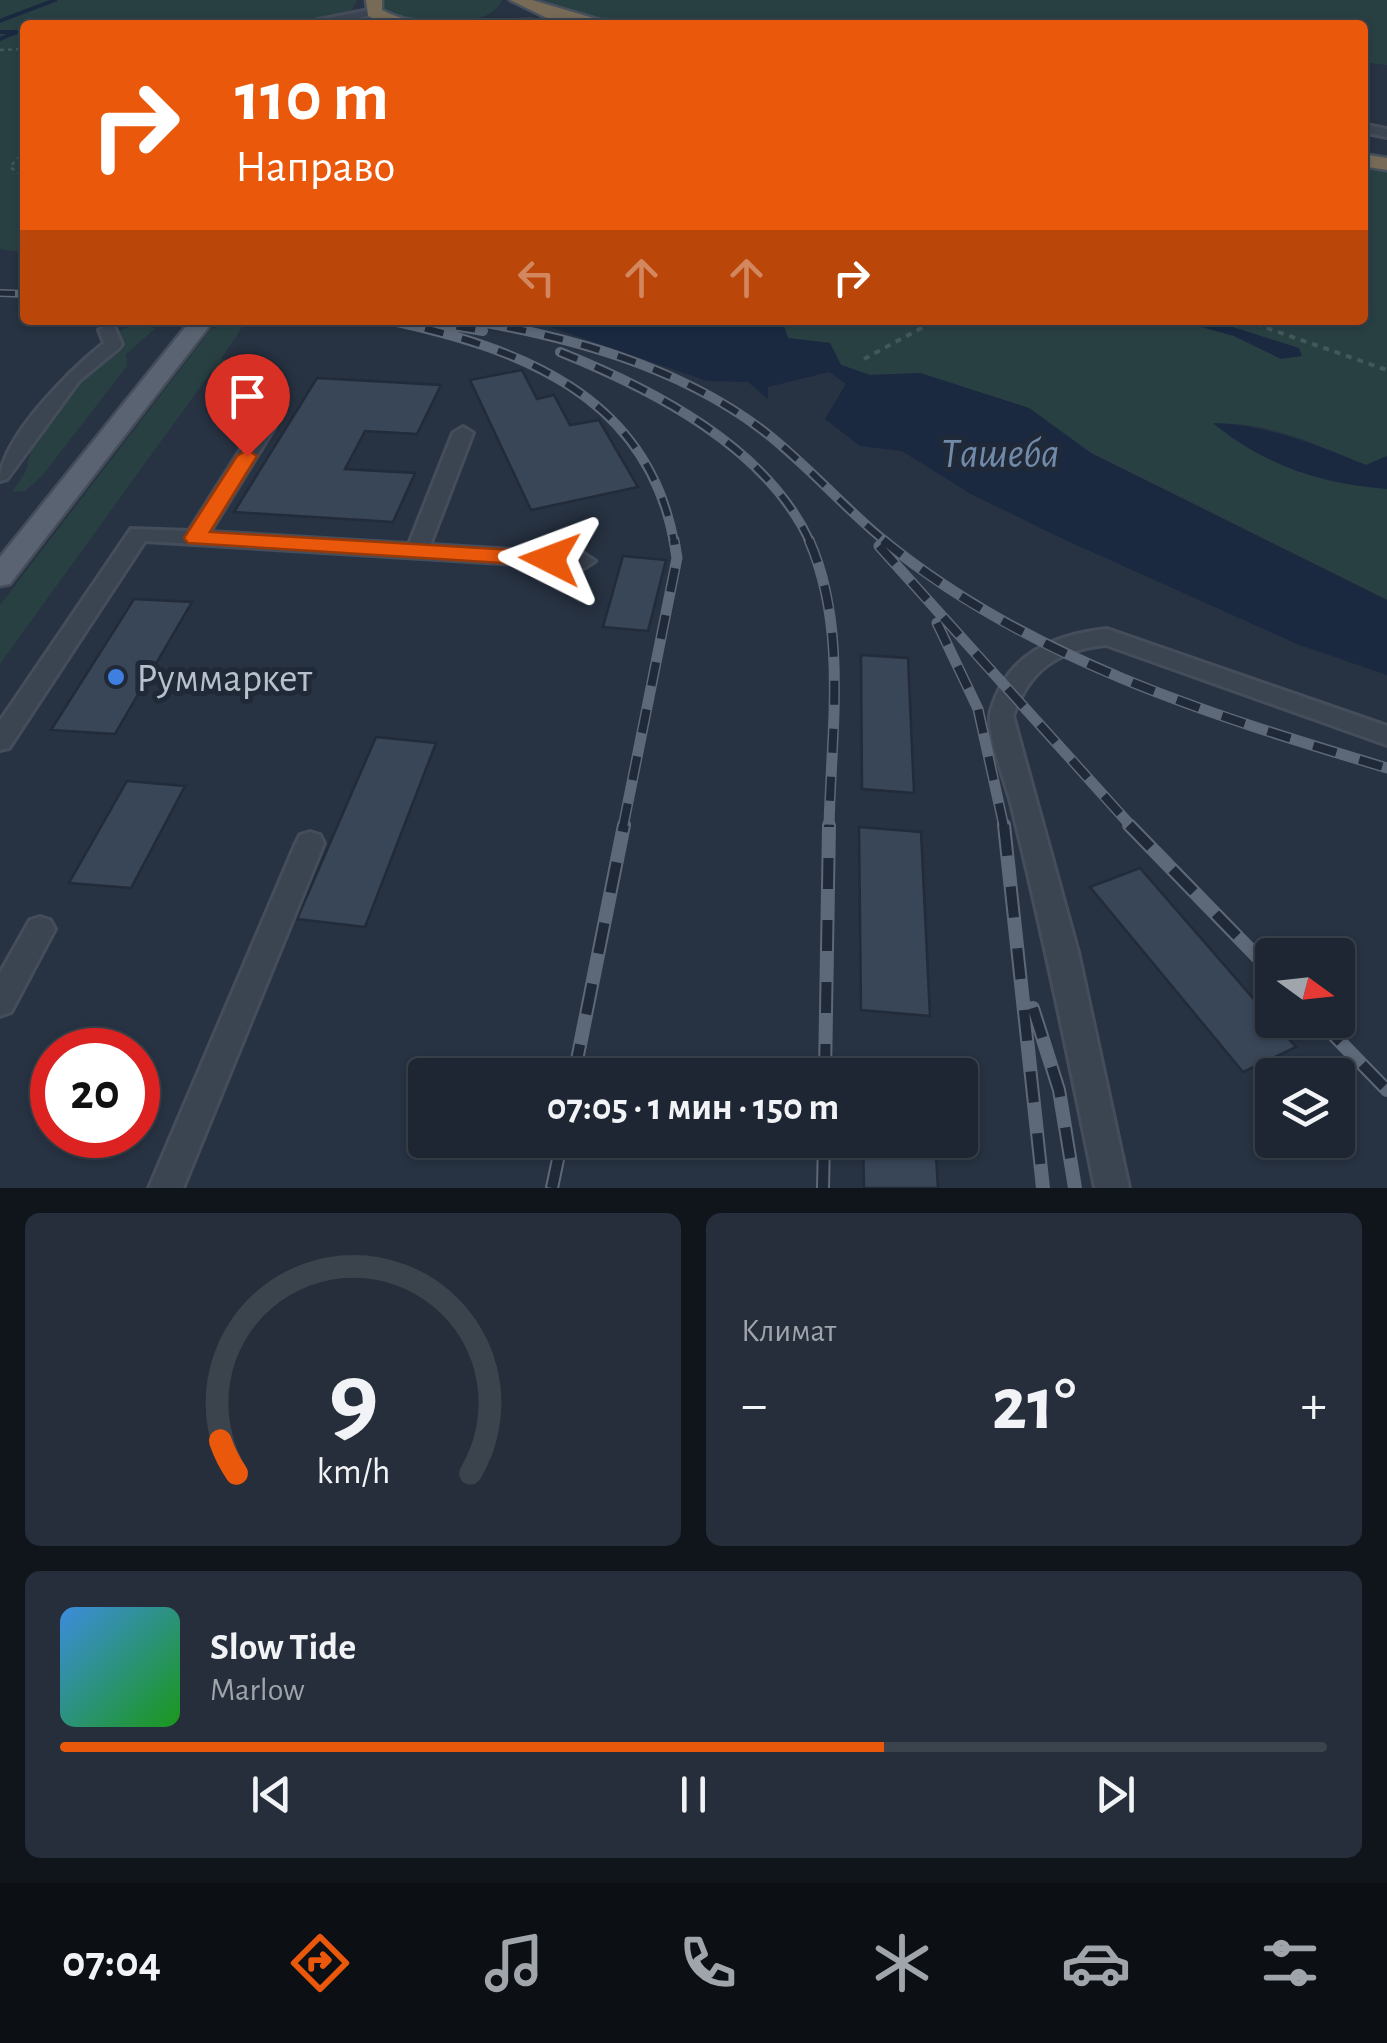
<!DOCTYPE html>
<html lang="ru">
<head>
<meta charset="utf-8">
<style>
	body { margin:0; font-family:"Alegreya Sans",sans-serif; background:#252e3a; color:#f1f3f6; height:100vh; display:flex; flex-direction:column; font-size:38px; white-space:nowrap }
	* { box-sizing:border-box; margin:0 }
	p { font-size:32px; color:#a0a5ac }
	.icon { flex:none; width:55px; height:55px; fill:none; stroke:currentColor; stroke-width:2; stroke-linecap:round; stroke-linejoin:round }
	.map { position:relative; height:1188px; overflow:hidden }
	.side { display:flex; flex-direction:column; gap:25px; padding:25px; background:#10151c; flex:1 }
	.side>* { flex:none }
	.top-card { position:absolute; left:20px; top:20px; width:1348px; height:305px; border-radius:10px; box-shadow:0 2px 8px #0004,0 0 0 2px #3b434d; background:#ea580c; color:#fff; overflow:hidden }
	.needle { width:65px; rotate:105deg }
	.fabs { position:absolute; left:1255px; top:938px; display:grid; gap:20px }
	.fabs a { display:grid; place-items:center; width:100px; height:100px; border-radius:10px; background:#1d2632; box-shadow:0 2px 8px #0004,0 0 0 2px #3b434d; font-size:50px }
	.speed { position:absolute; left:30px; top:1028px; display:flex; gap:20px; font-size:50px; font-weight:700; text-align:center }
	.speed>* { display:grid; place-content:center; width:130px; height:130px; border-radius:50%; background:#1d2632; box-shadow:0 2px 8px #0004,0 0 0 2px #3b434d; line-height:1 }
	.speed .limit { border:15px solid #d22; background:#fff; color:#111 }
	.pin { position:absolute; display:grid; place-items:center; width:85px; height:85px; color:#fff; margin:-102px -42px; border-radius:50% 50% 50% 0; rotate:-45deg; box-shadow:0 0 10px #0007 }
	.pin .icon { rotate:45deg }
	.me { position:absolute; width:110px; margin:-55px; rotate:273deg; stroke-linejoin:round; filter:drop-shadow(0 0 8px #0008) }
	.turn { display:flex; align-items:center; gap:35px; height:210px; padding:0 50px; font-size:45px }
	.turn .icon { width:130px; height:130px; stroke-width:2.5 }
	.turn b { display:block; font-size:70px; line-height:85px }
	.lanes { display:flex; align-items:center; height:95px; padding:0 50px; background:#0003; justify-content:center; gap:50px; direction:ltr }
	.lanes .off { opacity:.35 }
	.big { font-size:75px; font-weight:700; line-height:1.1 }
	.side .tile { flex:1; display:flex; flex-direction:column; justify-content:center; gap:15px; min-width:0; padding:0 35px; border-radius:15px; background:#252e3a }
	.side .dial { align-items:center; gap:0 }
	.dial svg { height:260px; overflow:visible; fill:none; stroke:#3b434d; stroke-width:7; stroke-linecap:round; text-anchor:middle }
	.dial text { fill:#f1f3f6; stroke:none }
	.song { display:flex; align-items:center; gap:30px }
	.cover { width:120px; height:120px; border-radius:15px; background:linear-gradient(135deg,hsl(210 70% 55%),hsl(120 70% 35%)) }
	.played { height:10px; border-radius:5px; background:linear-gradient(90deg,#ea580c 65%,#3b434d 65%) }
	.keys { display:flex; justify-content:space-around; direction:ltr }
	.heat { display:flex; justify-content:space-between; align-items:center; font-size:55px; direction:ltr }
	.side .tiles { flex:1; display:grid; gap:25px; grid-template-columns:1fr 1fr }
	.tile:last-child { grid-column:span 2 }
	.trip { position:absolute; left:408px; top:1058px; width:570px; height:100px; border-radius:10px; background:#1d2632; box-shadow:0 2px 8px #0004,0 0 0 2px #3b434d; font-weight:700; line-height:100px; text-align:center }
	.dock { display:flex; height:160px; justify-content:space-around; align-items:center; background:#0c0f14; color:#a0a5ac }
	.dock .icon { width:70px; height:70px }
	.dock .on { color:#ea580c }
	.dock b { font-size:45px; color:#f1f3f6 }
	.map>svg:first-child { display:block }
	.green { fill:#294043 }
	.water { fill:#1a2940 }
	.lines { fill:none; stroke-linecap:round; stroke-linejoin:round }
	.stream { stroke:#1a2940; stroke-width:4 }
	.building { fill:#394658; stroke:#222b39; stroke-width:2.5 }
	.minor-casing { stroke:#454d5b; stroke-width:6 }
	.major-casing { stroke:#454d5b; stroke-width:5 }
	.highway-casing { stroke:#464f5c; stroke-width:5 }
	.path-far1 { stroke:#42585a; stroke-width:2.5; stroke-dasharray:4 4; stroke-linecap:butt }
	.path { stroke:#42585a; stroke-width:4; stroke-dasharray:6 6; stroke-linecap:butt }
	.minor { fill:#3b4451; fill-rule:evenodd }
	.major { fill:#596371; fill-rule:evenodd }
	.highway { fill:#776b58; fill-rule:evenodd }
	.rail-far3-casing { stroke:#5d6878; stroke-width:8 }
	.rail-far2-casing { stroke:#5d6878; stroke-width:10 }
	.rail-far1-casing { stroke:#5d6878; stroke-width:11 }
	.rail-casing { stroke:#5d6878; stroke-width:14 }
	.rail-far3 { stroke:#202937; stroke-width:5; stroke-dasharray:15; stroke-linecap:butt }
	.rail-far2 { stroke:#202937; stroke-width:6; stroke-dasharray:19; stroke-linecap:butt }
	.rail-far1 { stroke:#202937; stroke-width:8; stroke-dasharray:24; stroke-linecap:butt }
	.rail { stroke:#202937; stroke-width:10; stroke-dasharray:31; stroke-linecap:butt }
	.route { fill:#ea580c; stroke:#983908; stroke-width:2.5 }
	.shop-dot { fill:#3f7fe0; stroke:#202937; stroke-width:4 }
	.labels { text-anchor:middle; stroke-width:10; stroke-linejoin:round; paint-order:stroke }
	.poi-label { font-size:40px; fill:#b8c0cb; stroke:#202937; text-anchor:start }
	.water-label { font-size:42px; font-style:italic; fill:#728aa9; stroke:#202937 }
</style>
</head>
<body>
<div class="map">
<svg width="1387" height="1188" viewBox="0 0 1387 1188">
	<rect width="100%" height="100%" fill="#273242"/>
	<path class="green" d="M0,0H357L351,12L330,20L378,25H25V253L0,249Z
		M385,0H502C487,34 410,21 382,12Z
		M535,0H1387V65L1363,62L1362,25H639L598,19Z
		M1363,165L1387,169V456L1366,465C1318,446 1266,420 1214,424L1296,471L1387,489V600L1091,453L1029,408L920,373L870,375L841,365L830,343L788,338L782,320H1177L1234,336L1281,359L1298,348L1210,320H1362Z
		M239,320H247L221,359L246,361L238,373L211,372L0,664V605L211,329Z
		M136,325L156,328L126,354L127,366L42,476L25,491L12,492L26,471L35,433L69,388L90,375L122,329Z"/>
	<path class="water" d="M530,320H782L788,338L830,343L841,365L870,375L920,373L1029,408L1091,453L1387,600V675L1297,644L1061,538L971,494L902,451L860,446L825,419L846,384L829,372L768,387V399L748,382L707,381Z
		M1177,320H1210L1299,348L1302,356L1281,359L1234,336Z
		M1213,423C1268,425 1316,445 1366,465L1387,456V489C1322,484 1263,465 1213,423Z"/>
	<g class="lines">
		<path class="stream" d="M0,21L55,0
			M0,32H17L0,39"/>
	</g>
	<path class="building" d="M522,370L537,399L554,395L570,425L599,420L638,487L531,510L470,380Z
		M317,378L441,385L417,434L365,431L345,469L415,473L393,522L234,512Z
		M623,556L666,560L648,631L603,627Z
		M134,599L192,602L115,734L51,730Z
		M861,655L908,658L914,793L862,789Z
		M376,737L436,743L365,927L297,919Z
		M127,781L185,786L131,888L69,883Z
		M859,827L921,832L930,1016L861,1010Z
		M1140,868L1272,1020L1296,1047L1243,1072L1090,887Z
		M863,1140H935L938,1188H864Z"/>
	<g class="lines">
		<g class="minor-casing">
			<path id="minor" d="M374,9L378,14L318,25H294Z
				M1362,124L1387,129V137L1362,132Z
				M108,325L114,326L122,344L119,348L79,381L7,479L0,481C0,439 71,369 104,343L99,330Z
				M264,422L274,428L210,532L409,544L453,433L463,427L473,433L430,545L584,554L595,561L584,568L145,541L9,748L0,750V721L131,529L189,531L257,424Z
				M1107,629L1387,726V745L1106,645C1057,650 1029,670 1013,716L1078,952L1129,1188H1095C1069,1058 1042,928 1010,799C1004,779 985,728 991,711C1007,654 1053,635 1107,629Z
				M310,832L320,835L324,843L183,1188H149L296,843L300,835Z
				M40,917L50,920L55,929L11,1012L0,1016V973L30,920Z"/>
		</g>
		<g class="major-casing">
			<path id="major" d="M191,320H214L10,584L0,586V557Z"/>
		</g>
		<g class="highway-casing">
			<path id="highway" d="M366,0H382V10C421,32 487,20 531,20L540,25H388L368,16Z
				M510,0H532L617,25L547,18Z
				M1362,154L1387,158V170L1362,166Z"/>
		</g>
		<path class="path-far1" d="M0,50L25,49
			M25,150L10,167L25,178"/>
		<path class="path" d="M1244,320L1387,370
			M864,359L936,320"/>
		<use href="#minor" class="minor"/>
		<use href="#major" class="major"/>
		<use href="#highway" class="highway"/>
		<g class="rail-far3-casing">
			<path id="rail-far3" d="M0,293L25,294"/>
		</g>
		<g class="rail-far2-casing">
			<path id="rail-far2" d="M388,320C520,348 647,395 674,542
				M419,320L483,331
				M470,320C573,338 677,366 761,429C806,463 843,507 886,542
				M560,352C652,389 767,447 810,542"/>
		</g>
		<g class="rail-far1-casing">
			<path id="rail-far1" d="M809,540C848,628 831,733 829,827
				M883,540C1030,660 1208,714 1387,768
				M879,546L1132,827
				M937,623L978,709L1004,827
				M623,827L677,558L674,540"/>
		</g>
		<g class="rail-casing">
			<path id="rail" d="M1004,825L1043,1188
				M1129,825L1272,972
				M1033,1008L1059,1090L1075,1188
				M1319,1020L1387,1090
				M574,1075L624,825
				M825,1075L829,825
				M552,1188L562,1140
				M823,1188L824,1140"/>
		</g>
		<use href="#rail-far3" class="rail-far3"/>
		<use href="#rail-far2" class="rail-far2"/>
		<use href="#rail-far1" class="rail-far1"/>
		<use href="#rail" class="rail"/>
	</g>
	<path class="route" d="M247,450L257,456L210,532L550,552L562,559L550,566L188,543L184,538L237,456Z"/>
	<circle class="shop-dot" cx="116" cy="677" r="10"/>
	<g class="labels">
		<g class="poi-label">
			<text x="136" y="691">Руммаркет</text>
		</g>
		<g class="water-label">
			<text x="1000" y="467">Ташеба</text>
		</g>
	</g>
</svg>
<div class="fabs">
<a><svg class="needle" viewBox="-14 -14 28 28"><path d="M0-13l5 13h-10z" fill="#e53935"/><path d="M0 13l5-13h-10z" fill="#a0a5ac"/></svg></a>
<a><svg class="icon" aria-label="layers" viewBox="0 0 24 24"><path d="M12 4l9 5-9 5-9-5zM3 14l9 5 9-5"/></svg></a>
</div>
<div class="speed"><div class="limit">20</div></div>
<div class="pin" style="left:247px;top:456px;background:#d93025"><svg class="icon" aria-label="arrive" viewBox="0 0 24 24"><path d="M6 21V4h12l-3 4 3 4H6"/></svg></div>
<svg class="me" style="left:550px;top:559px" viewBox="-20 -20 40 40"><path d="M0-17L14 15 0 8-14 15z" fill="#ea580c" stroke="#fff" stroke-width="4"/></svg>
<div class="trip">07:05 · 1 мин · 150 m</div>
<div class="top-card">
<div class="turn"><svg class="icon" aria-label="right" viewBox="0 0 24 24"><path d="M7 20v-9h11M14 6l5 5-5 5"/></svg><div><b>110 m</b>Направо</div></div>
<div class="lanes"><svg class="icon off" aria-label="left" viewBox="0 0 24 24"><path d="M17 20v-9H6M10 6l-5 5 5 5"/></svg><svg class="icon off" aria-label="ahead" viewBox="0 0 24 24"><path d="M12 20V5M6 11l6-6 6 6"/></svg><svg class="icon off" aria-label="ahead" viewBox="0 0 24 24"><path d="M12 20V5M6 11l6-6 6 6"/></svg><svg class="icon" aria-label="right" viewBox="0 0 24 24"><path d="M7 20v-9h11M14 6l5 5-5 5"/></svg></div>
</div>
</div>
<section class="side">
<div class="tiles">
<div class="tile dial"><svg viewBox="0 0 100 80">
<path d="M14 69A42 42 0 1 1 86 69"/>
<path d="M14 69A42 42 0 0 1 9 59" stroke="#ea580c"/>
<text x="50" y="56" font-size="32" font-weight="700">9</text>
<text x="50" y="72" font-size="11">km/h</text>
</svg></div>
<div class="tile"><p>Климат</p>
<div class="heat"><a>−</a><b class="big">21°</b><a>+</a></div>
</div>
<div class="tile">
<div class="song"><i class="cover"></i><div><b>Slow Tide</b><p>Marlow</p></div></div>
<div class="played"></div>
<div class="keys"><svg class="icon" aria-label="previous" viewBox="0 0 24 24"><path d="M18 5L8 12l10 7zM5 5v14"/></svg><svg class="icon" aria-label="pause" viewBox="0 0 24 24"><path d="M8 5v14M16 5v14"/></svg><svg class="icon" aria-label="next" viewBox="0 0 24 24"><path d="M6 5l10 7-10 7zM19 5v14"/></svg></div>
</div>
</div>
</section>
<nav class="dock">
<b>07:04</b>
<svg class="icon on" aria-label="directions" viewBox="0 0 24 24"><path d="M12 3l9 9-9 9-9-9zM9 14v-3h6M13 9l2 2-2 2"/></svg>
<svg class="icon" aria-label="music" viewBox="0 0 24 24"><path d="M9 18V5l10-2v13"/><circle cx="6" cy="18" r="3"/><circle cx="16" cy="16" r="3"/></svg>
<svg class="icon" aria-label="phone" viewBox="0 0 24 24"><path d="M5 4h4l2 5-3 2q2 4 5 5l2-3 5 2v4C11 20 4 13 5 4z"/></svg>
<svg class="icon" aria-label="climate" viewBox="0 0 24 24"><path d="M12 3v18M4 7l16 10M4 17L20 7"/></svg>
<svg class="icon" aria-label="car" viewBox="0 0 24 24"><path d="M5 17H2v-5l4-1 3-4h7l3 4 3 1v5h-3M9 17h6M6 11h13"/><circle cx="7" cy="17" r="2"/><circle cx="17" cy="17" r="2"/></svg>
<svg class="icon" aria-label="filters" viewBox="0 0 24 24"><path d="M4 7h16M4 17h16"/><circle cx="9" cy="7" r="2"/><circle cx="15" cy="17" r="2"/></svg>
</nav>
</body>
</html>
